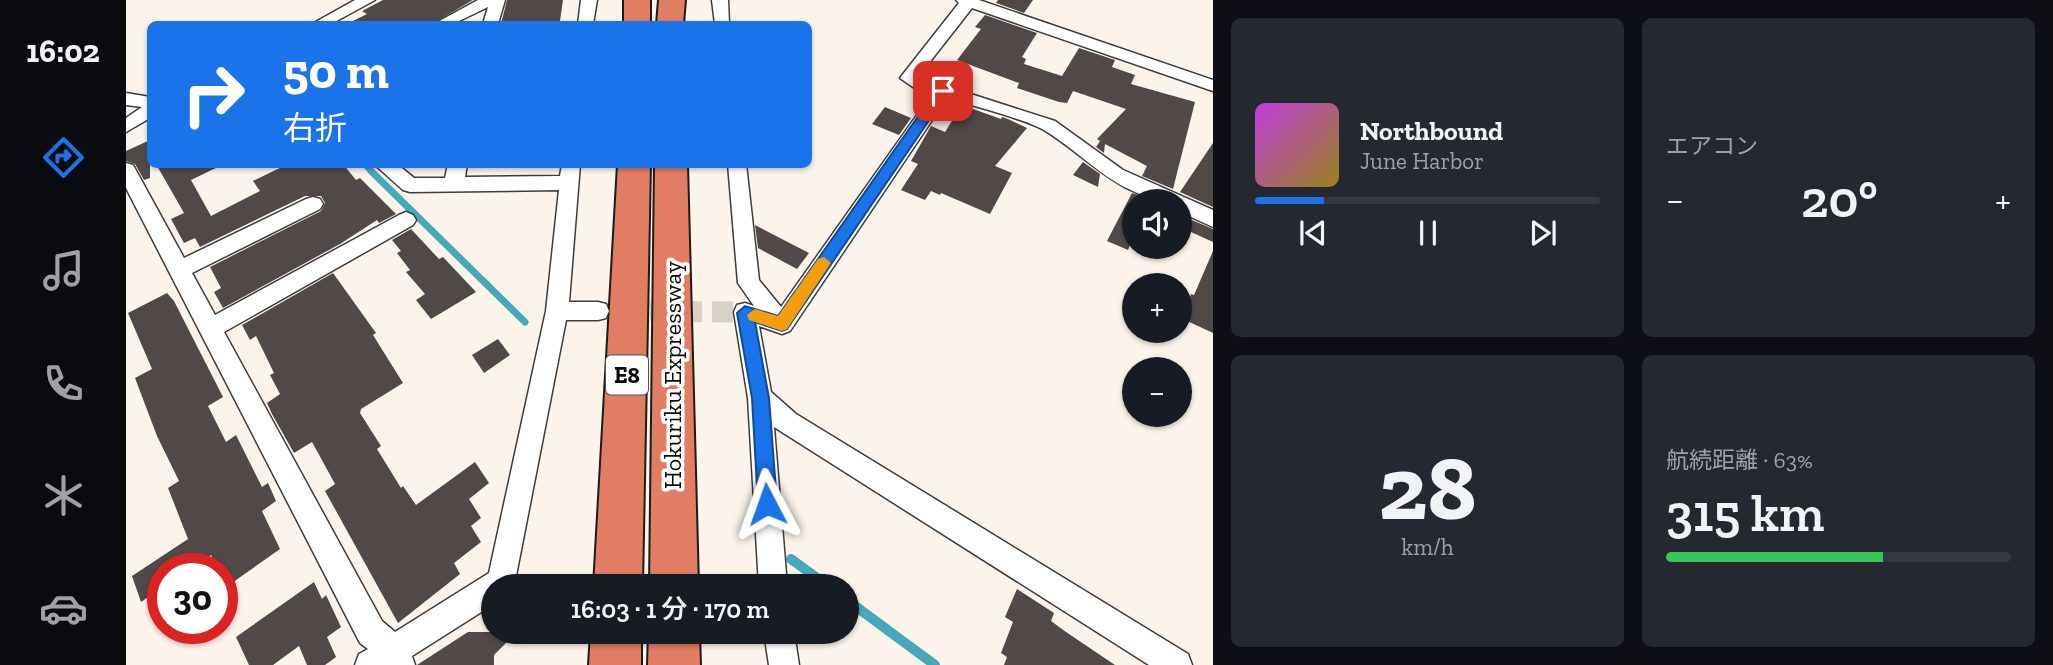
<!DOCTYPE html>
<html lang="ja">
<head>
<meta charset="utf-8">
<style>
	body { margin:0; font-family:"Zilla Slab","Noto Sans JP",serif; background:#242831; color:#f1f3f6; height:100vh; display:flex; flex-direction:column; font-size:26px; white-space:nowrap }
	* { box-sizing:border-box; margin:0 }
	p { font-size:23px; color:#9ea1a6 }
	.icon { flex:none; width:38px; height:38px; fill:none; stroke:currentColor; stroke-width:2; stroke-linecap:round; stroke-linejoin:round }
	.map { position:relative; flex:1; overflow:hidden }
	.sheet { display:flex; flex-direction:column; gap:18px; padding:18px; background:#0d0f14; width:840px }
	.sheet>* { flex:none }
	.top-card { position:absolute; left:21px; top:21px; width:665px; height:147px; border-radius:10px; box-shadow:0 2px 5px #0004; background:#1a73e8; color:#fff; overflow:hidden }
	.buttons { position:absolute; left:996px; top:189px; display:grid; gap:14px }
	.buttons a { display:grid; place-items:center; width:70px; height:70px; border-radius:50%; background:#171b24; box-shadow:0 2px 5px #0004; font-size:35px }
	.speed { position:absolute; left:21px; top:553px; display:flex; gap:14px; font-size:35px; font-weight:700; text-align:center }
	.speed>* { display:grid; place-content:center; width:91px; height:91px; border-radius:50%; background:#171b24; box-shadow:0 2px 5px #0004; line-height:1 }
	.speed .limit { border:10px solid #d22; background:#fff; color:#111 }
	.pin { position:absolute; display:grid; place-items:center; width:60px; height:60px; color:#fff; margin:-30px; border-radius:14px; box-shadow:0 4px 10px #0006 }
	.me { position:absolute; width:77px; margin:-38px; rotate:356deg; stroke-linejoin:round; filter:drop-shadow(0 0 5px #0008) }
	.turn { display:flex; align-items:center; gap:24px; height:147px; padding:0 21px; font-size:32px }
	.turn .icon { width:91px; height:91px; stroke-width:2.5 }
	.turn b { display:block; font-size:49px; line-height:60px }
	.big { font-size:52px; font-weight:600; line-height:1.1 }
	.sheet .card { flex:1; display:flex; flex-direction:column; justify-content:center; gap:10px; min-width:0; padding:0 24px; border-radius:10px; background:#242831 }
	.sheet .dial { align-items:center; gap:0 }
	.dial b { font-size:91px; line-height:1 }
	.song { display:flex; align-items:center; gap:21px }
	.cover { width:84px; height:84px; border-radius:10px; background:linear-gradient(135deg,hsl(290 70% 55%),hsl(50 70% 35%)) }
	.played { height:7px; border-radius:4px; background:linear-gradient(90deg,#1a73e8 20%,#363941 20%) }
	.keys { display:flex; justify-content:space-around; direction:ltr }
	.heat { display:flex; justify-content:space-between; align-items:center; font-size:38px; direction:ltr }
	.charge { height:10px; border-radius:5px; background:linear-gradient(90deg,#34c759 63%,#363941 0) }
	.sheet .tiles { flex:1; display:grid; gap:18px; grid-template-columns:repeat(2,1fr) }
	.trip { position:absolute; left:355px; top:574px; width:378px; height:70px; border-radius:35px; background:#171b24; box-shadow:0 2px 5px #0004; font-weight:600; line-height:70px; text-align:center }
	main { display:flex; flex:1; min-height:0 }
	.tabs { display:flex; flex-direction:column; width:126px; justify-content:space-around; align-items:center; background:#090b0e; color:#9ea1a6 }
	.tabs .icon { width:49px; height:49px }
	.tabs .on { color:#1a73e8 }
	.tabs b { font-size:32px; color:#f1f3f6 }
	.map>svg:first-child { display:block }
	.lines { fill:none; stroke-linecap:round; stroke-linejoin:round }
	.stream-far2 { stroke:#46a9ba; stroke-width:6 }
	.stream-far1 { stroke:#46a9ba; stroke-width:7 }
	.stream { stroke:#46a9ba; stroke-width:10 }
	.building { fill:#514948 }
	.street-tunnel { stroke:#d8d1c8; stroke-width:21; stroke-dasharray:21 10; stroke-linecap:butt }
	.street-casing { stroke:#3d3d3d; stroke-width:3 }
	.highway-casing { stroke:#1b1b1b; stroke-width:4 }
	.street { fill:#fff; fill-rule:evenodd }
	.highway { fill:#e17d63; fill-rule:evenodd }
	.route { fill:#1a73e8; stroke:#114b97; stroke-width:2 }
	.slow { fill:#f59e0b }
	.labels { text-anchor:middle; stroke-width:7; stroke-linejoin:round; paint-order:stroke }
	.shield { fill:#fff; stroke:#545454; stroke-width:2 }
	.shield-label { font-size:23px; font-weight:bold; fill:#0a0a0a }
	.street-label { font-size:24px; fill:#0a0a0a; stroke:#fff }
</style>
</head>
<body>
<main>
<nav class="tabs">
<b>16:02</b>
<svg class="icon on" aria-label="directions" viewBox="0 0 24 24"><path d="M12 3l9 9-9 9-9-9zM9 14v-3h6M13 9l2 2-2 2"/></svg>
<svg class="icon" aria-label="music" viewBox="0 0 24 24"><path d="M9 18V5l10-2v13"/><circle cx="6" cy="18" r="3"/><circle cx="16" cy="16" r="3"/></svg>
<svg class="icon" aria-label="phone" viewBox="0 0 24 24"><path d="M5 4h4l2 5-3 2q2 4 5 5l2-3 5 2v4C11 20 4 13 5 4z"/></svg>
<svg class="icon" aria-label="climate" viewBox="0 0 24 24"><path d="M12 3v18M4 7l16 10M4 17L20 7"/></svg>
<svg class="icon" aria-label="car" viewBox="0 0 24 24"><path d="M5 17H2v-5l4-1 3-4h7l3 4 3 1v5h-3M9 17h6M6 11h13"/><circle cx="7" cy="17" r="2"/><circle cx="17" cy="17" r="2"/></svg>
</nav>
<div class="map">
<svg width="1087" height="665" viewBox="0 0 1087 665">
	<rect width="100%" height="100%" fill="#fcf4ea"/>
	<g class="lines">
		<path class="stream-far2" d="M238,164L247,173"/>
		<path class="stream-far1" d="M245,171L399,322"/>
		<path class="stream" d="M665,559L702,586
			M721,600L809,665"/>
	</g>
	<path class="building" d="M257,0H347L306,24H221L241,14L236,11Z
		M381,0H437L434,21L375,24Z
		M872,0H907L898,13L870,3Z
		M859,15L911,33L896,57L900,59L898,64L936,76L953,48L989,60L986,67L1009,75L1005,84L1069,102L1047,189L1016,176L1021,166L979,144L978,153L970,147L974,141L971,139L1000,109L947,91L941,103L933,102L891,88L893,83L831,60L855,29L849,27Z
		M836,105L875,119L876,117L882,119L901,128L869,166L886,173L864,214L815,193L814,195L805,191L799,200L775,190L792,164L785,161L805,126L819,132Z
		M759,107L785,118L773,135L746,124Z
		M24,140V178L18,180L9,164L0,161V151Z
		M1087,143V207L1054,192Z
		M957,162L974,174L972,187L947,175Z
		M30,164H98L65,180L85,216L134,191L127,181L162,164H217L230,180L234,178L270,214L253,223L251,220L214,244L97,308L88,292L95,288L84,267L195,211L199,203L195,196H179L74,247L69,238L58,243L45,219L58,213Z
		M1006,193L1031,201H1008V236L1002,250L981,241Z
		M1054,215L1087,229V242L1054,227Z
		M629,225L683,253L671,269L632,248Z
		M285,229L313,259L317,257L350,292L305,319L290,300L299,294L280,272L284,270L271,253L275,251L266,240Z
		M1087,251V333L1057,319L1065,294L1068,295Z
		M207,273L250,333L247,335L277,383L235,409L234,413L255,446L251,449L275,488L277,486L290,505L349,462L363,483L343,499L355,518L345,526L355,542L328,563L334,574L272,623L199,491L209,484L186,442L168,453L146,414L141,403L154,394L144,375L148,373L130,336L124,340L116,325Z
		M41,293L48,301L97,397L82,406L100,442L110,435L136,487L142,483L150,501L136,511L154,549L100,587L96,569H91L85,555L64,569H37V587L15,602L6,576L62,539L42,488L53,481L31,436L9,378L26,369L2,313Z
		M372,339L384,355L358,373L346,355Z
		M188,582L196,599L200,595L215,627L201,637L210,657L199,665H181L173,646L147,665H123L110,637Z
		M891,589L928,613L925,621L940,632L989,665H878L881,657L875,653L887,622L879,617Z
		M342,632H391L368,655V665H291Z"/>
	<g class="lines">
		<path class="street-tunnel" d="M493,311L619,312"/>
		<g class="street-casing">
			<path id="street" d="M229,0H249L205,24H186Z
				M352,0H379L372,24H357L362,7L327,24H308Z
				M455,0H471L467,24H452Z
				M586,0H602L603,24H589Z
				M830,0H853L1087,80V91L846,8L792,77L811,87H823L929,121L997,170L1087,210V227L1054,212V201C994,201 965,159 918,130C897,118 846,106 821,98L664,331L656,334L633,326L645,392L670,414L1062,654L1066,665H1023L648,427L661,586H633L622,398L608,312L611,305L619,303L628,306L612,283L602,164H620L633,280L655,307L803,98L774,78L833,3Z
				M0,93L24,97V118L0,132V118L16,107L0,105Z
				M0,163L7,165L58,258L180,199L187,197L194,199L197,204L194,209L66,273L89,315L273,215L280,212L287,215L290,220L287,225L98,332L256,621L269,632L363,573L420,311L433,190L284,192L277,190L248,164H271L288,178H319L322,164H341L339,177L434,176L436,164H454L443,302H472L480,304L483,311L480,318L472,320H440L388,586H368V604L286,656L289,665H229L233,654L242,649L234,643L0,188Z
				M638,632H668L673,665H643Z"/>
		</g>
		<g class="highway-casing">
			<path id="highway" d="M498,0H524V24H498Z
				M533,0H559L557,24H531Z
				M492,164H524L516,586H468Z
				M529,164H561L572,586H524Z
				M465,632H515V665H463Z
				M523,632H573L574,665H522Z"/>
		</g>
		<use href="#street" class="street"/>
		<use href="#highway" class="highway"/>
	</g>
	<path class="route" d="M817,87L823,91L661,329L656,331L629,322L643,398L651,504L648,510L641,513L635,510L632,504L626,398L611,313L619,306L652,316L812,88Z"/>
	<path class="slow" d="M698,257L705,263L661,329L656,331L623,320L621,315L629,309L652,316L692,259Z"/>
	<g class="labels">
		<rect class="shield" x="480" y="355.5" width="42" height="39" rx="5"/>
		<g class="shield-label">
			<text x="501" y="383">E8</text>
		</g>
		<g class="street-label">
			<text transform="translate(547 375) rotate(-90)" y="8">Hokuriku Expressway</text>
		</g>
	</g>
</svg>
<div class="buttons">
<a><svg class="icon" aria-label="sound" viewBox="0 0 24 24"><path d="M4 9h4l5-4v14l-5-4H4zM17 9q2 3 0 6"/></svg></a>
<a>+</a>
<a>−</a>
</div>
<div class="speed"><div class="limit">30</div></div>
<div class="pin" style="left:817px;top:91px;background:#d93025"><svg class="icon" aria-label="arrive" viewBox="0 0 24 24"><path d="M6 21V4h12l-3 4 3 4H6"/></svg></div>
<svg class="me" style="left:641px;top:504px" viewBox="-20 -20 40 40"><path d="M0-17L14 15 0 8-14 15z" fill="#1a73e8" stroke="#fff" stroke-width="4"/></svg>
<div class="trip">16:03 · 1 分 · 170 m</div>
<div class="top-card">
<div class="turn"><svg class="icon" aria-label="right" viewBox="0 0 24 24"><path d="M7 20v-9h11M14 6l5 5-5 5"/></svg><div><b>50 m</b>右折</div></div>
</div>
</div>
<section class="sheet">
<div class="tiles">
<div class="card">
<div class="song"><i class="cover"></i><div><b>Northbound</b><p>June Harbor</p></div></div>
<div class="played"></div>
<div class="keys"><svg class="icon" aria-label="previous" viewBox="0 0 24 24"><path d="M18 5L8 12l10 7zM5 5v14"/></svg><svg class="icon" aria-label="pause" viewBox="0 0 24 24"><path d="M8 5v14M16 5v14"/></svg><svg class="icon" aria-label="next" viewBox="0 0 24 24"><path d="M6 5l10 7-10 7zM19 5v14"/></svg></div>
</div>
<div class="card"><p>エアコン</p>
<div class="heat"><a>−</a><b class="big">20°</b><a>+</a></div>
</div>
<div class="card dial"><b>28</b><p>km/h</p></div>
<div class="card"><p>航続距離 · 63%</p><b class="big">315 km</b><div class="charge"></div></div>
</div>
</section>
</main>
</body>
</html>
